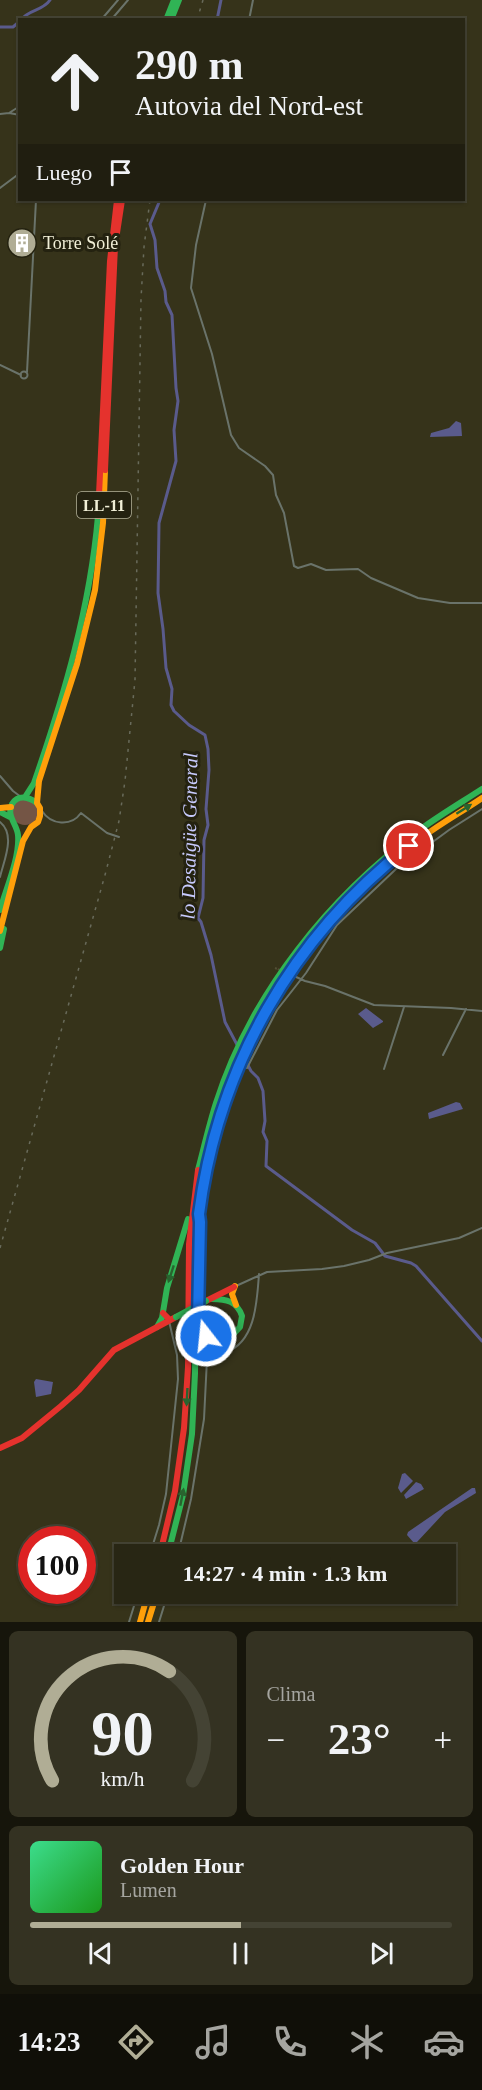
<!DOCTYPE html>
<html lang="es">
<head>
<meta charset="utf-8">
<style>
	body { margin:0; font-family:"Times New Roman",serif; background:#343222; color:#f1f3f6; height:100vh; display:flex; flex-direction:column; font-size:22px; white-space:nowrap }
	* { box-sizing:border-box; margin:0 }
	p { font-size:20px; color:#a5a5a0 }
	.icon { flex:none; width:33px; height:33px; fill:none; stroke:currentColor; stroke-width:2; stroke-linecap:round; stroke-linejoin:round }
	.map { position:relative; height:1622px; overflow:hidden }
	.drawer { display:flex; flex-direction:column; gap:9px; padding:9px; background:#16150b; flex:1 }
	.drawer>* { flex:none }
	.top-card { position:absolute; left:18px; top:18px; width:447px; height:183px; border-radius:0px; box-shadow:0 2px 4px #0004,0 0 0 2px #444334; background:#282614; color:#f1f3f6; overflow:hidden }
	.speed { position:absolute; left:18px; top:1526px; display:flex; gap:12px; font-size:30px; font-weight:700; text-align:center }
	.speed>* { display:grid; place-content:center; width:78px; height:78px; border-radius:50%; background:#282614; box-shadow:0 2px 4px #0004,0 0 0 2px #444334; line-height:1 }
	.speed .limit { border:9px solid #d22; background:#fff; color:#111 }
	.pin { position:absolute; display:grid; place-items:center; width:51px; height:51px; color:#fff; margin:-26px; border:3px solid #fff; border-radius:50%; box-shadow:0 2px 6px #0007 }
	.me { position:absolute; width:66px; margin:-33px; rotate:344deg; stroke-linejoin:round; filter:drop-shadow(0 0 4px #0008) }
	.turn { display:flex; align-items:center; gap:21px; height:126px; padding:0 18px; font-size:27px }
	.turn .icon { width:78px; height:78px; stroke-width:2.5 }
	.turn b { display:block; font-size:42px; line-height:51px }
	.then { display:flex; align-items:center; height:57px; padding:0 18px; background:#0003; gap:12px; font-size:22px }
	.big { font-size:45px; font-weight:700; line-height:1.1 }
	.drawer .widget { flex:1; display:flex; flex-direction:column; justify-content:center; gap:9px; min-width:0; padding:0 21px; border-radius:9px; background:#343222 }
	.drawer .dial { align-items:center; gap:0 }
	.dial svg { height:156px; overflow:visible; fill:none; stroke:#444334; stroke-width:7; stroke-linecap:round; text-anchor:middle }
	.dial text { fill:#f1f3f6; stroke:none }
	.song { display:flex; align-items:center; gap:18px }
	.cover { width:72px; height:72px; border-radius:9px; background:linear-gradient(135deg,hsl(150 70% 55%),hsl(120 70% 35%)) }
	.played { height:6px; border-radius:3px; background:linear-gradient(90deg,#b0ad95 50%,#444334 50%) }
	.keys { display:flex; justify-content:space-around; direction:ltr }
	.heat { display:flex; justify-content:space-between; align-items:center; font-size:33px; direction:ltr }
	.drawer .tiles { flex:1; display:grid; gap:9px; grid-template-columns:1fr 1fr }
	.widget:last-child { grid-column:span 2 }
	.trip { position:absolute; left:114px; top:1544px; width:342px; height:60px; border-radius:0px; background:#282614; box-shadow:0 2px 4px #0004,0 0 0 2px #444334; font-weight:700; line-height:60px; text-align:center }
	.menu { display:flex; height:96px; justify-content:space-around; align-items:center; background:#100f08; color:#a5a5a0 }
	.menu .icon { width:42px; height:42px }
	.menu .current { color:#b0ad95 }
	.menu b { font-size:27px; color:#f1f3f6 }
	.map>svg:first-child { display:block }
	.green { fill:#745545 }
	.water { fill:#5a5b8c }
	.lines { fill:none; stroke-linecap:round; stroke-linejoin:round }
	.canal { stroke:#5a5b8c; stroke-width:3 }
	.street-tunnel { stroke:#524f36; stroke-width:2; stroke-dasharray:2 1; stroke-linecap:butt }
	.street { stroke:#6a736a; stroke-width:2 }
	.fast { stroke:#30b455; stroke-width:6 }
	.slow { stroke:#ff9f0a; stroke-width:6 }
	.jam { stroke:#e5322d; stroke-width:6 }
	.rail { stroke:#696b5b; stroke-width:1.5; stroke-dasharray:3 6; stroke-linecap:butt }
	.fast-bridge { stroke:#30b455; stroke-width:6 }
	.oneway { fill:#29642f }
	.route-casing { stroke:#114b97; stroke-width:15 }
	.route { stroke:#1a73e8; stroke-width:10 }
	.labels { text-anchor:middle; stroke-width:6; stroke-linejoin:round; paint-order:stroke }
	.shield { fill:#242210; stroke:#b4b29b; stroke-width:1.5 }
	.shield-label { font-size:16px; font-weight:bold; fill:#f1efd7 }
	.poi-label { font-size:18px; fill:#f1efd7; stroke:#242210; text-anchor:start }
	.water-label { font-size:20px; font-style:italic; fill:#c7cafd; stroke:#242210 }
</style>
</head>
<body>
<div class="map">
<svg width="482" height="1622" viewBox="0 0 482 1622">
	<rect width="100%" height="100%" fill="#36331a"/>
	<path class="green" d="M12 812a13 13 0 1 1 26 0a13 13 0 1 1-26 0Z"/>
	<path class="water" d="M456,421L461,423L462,436L430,437L431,433L449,428Z
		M366,1008L383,1021V1022L373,1028L358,1014Z
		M456,1102L460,1103L463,1109L429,1119L428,1113Z
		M36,1379L53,1382L51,1394L36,1397L34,1382Z
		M405,1473L413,1481L401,1493L398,1488L402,1474Z
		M416,1482L421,1484L424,1489L406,1499L404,1495Z
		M472,1488H475L476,1493L445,1512L417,1542L414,1543L407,1535L408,1532Z"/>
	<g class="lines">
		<path class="canal" d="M21,20C29,9 43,11 50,0
			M217,20L221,0
			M0,27H13L20,21
			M160,200L150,224L155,240L157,268L165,291L166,302L172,315L176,388L178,401L174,430L176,461L159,523L158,593L163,629L166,668L172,689L171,705L174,711L189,725L205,735L208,749L209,770L206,809L208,825L204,840L203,898L198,918L201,922L211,955L225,1022L251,1071L258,1078L263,1091L265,1121L263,1132L267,1141L266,1166L352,1230L375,1243L385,1256L411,1263L416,1266L482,1341"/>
		<path class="street-tunnel" d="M275,968L288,973"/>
		<path class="street" d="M101,20L118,0
			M111,20L128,0
			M249,20L253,0
			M9,113L20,115
			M0,114L9,113L20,106
			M0,188L20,173
			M206,200L196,245L191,288L212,354L231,435L239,448L265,466L273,475L276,495L284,513L294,566L298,568L311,564L326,570L358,569L371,578L418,598L450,603H482
			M0,365L21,375
			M20.5 375a3.5 3.5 0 1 1 7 0a3.5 3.5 0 1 1-7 0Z
			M27,372L36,200
			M0,776L13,791L21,797
			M42,811C51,825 71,827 81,813L107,833L119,837
			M0,822C16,835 4,860 0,877
			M294,976L305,981L325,986L374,1005L451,1008L482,1011
			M443,1055L466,1009
			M247,1068L277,1010L306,973L337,925L396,869L449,830L482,809
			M384,1069L404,1007
			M236,1286L267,1272L322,1269L344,1266L369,1260L387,1253L459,1238L482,1228
			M150,1554L159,1525L166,1494L178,1379L177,1355L169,1321
			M178,1554L191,1499L204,1419L207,1359L212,1353C216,1352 221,1353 226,1352C256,1342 257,1300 259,1274
			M129,1622L138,1593
			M159,1622L168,1593"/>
		<path class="fast" d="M166,20L174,0
			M171,20L179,0
			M25,797L34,783C64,696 90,608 98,516
			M0,812L10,817
			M0,910C6,889 20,857 18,835C17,824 6,816 12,804C18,794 29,797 37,803
			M0,948L4,929
			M198,1170C204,1147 209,1125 216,1103C251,993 329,897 421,829C440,815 462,802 482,789
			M198,1318C201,1334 210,1342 227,1341L240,1327L242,1316C237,1301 226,1299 212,1299
			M157,1327L162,1318L167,1288L188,1219
			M168,1554L183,1495L192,1434L195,1373L197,1230L207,1161L228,1091"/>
		<path class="slow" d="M0,808L11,807
			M0,931L23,841L31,827L38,822L40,816V808L37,803L39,781L77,664L95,590L103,523L105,470
			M228,1091C236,1072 243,1054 252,1036C291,957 354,888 424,836C443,822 463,811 482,798
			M235,1286L232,1294L236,1305
			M140,1622L148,1593
			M148,1622L157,1593"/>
		<path class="jam" d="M105,470L115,246L122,200
			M98,516L110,261L117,200
			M206,1301L234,1287
			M163,1313L170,1320
			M0,1448L22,1438L61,1406L79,1390L114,1350L176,1317
			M160,1554L175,1491L184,1428L188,1367L189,1244L198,1170"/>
		<path class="rail" d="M197,20L203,0
			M0,1248L105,875L119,821L125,781L135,680L141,299L144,247L150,200"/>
		<path class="fast-bridge" d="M176,1317L206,1301"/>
	</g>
	<defs><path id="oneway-solid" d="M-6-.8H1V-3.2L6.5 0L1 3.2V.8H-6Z" transform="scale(1.5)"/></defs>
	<g class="oneway">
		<use href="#oneway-solid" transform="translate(464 809) rotate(-32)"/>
		<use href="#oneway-solid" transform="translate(171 1274) rotate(108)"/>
		<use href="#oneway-solid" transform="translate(187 1397) rotate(93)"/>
		<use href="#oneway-solid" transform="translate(182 1497) rotate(-79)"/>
	</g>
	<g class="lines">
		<g class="route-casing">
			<path id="route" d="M206,1336L201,1330L198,1319L200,1222L199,1214C218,1067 292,937 409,846"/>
		</g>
		<use href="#route" class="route"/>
	</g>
	<defs>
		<g id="building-disc" transform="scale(1.5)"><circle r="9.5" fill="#b0ad95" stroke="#242210"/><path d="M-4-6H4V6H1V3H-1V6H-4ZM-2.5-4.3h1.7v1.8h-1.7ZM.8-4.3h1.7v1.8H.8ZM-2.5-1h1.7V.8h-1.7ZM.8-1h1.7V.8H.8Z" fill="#fff"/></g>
	</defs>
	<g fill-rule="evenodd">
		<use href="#building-disc" x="22" y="243"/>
	</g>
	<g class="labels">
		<rect class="shield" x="77" y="492" width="54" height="26" rx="4.5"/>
		<g class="shield-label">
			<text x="104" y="511">LL-11</text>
		</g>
		<g class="poi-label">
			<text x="43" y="249">Torre Solé</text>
		</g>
		<g class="water-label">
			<text transform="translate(189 836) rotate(-89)" y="7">lo Desaigüe General</text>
		</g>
	</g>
</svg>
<div class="speed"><div class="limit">100</div></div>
<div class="pin" style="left:409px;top:846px;background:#d93025"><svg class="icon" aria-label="arrive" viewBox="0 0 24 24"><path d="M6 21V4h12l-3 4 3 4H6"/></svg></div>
<svg class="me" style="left:206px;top:1336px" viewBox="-20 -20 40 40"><circle r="17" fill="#1a73e8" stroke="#fff" stroke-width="3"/><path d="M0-11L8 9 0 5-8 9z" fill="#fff"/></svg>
<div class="trip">14:27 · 4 min · 1.3 km</div>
<div class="top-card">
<div class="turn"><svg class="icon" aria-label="ahead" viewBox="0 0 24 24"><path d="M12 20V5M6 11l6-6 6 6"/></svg><div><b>290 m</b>Autovia del Nord-est</div></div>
<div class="then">Luego<svg class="icon" aria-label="arrive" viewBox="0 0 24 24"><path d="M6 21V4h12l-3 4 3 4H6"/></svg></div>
</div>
</div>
<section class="drawer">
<div class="tiles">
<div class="widget dial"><svg viewBox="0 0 100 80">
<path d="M14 69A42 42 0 1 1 86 69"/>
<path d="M14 69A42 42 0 0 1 74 13" stroke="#b0ad95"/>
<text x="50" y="56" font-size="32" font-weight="700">90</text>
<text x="50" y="72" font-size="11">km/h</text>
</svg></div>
<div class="widget"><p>Clima</p>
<div class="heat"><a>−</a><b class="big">23°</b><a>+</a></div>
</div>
<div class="widget">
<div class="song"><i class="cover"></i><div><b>Golden Hour</b><p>Lumen</p></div></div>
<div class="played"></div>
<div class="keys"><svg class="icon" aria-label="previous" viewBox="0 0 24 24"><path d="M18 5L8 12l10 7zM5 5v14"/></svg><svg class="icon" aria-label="pause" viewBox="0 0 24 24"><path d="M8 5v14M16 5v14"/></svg><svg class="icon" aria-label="next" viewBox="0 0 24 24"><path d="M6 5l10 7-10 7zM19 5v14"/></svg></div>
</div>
</div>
</section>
<nav class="menu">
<b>14:23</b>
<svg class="icon current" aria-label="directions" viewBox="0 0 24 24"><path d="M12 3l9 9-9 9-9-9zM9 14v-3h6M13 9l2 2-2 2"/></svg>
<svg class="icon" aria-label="music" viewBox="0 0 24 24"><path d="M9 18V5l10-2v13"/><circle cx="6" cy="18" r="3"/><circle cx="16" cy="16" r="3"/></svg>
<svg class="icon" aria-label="phone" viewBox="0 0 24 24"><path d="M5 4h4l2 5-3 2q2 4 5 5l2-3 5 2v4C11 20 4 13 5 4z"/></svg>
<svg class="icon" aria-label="climate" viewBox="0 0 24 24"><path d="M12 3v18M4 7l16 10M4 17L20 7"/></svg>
<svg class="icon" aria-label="car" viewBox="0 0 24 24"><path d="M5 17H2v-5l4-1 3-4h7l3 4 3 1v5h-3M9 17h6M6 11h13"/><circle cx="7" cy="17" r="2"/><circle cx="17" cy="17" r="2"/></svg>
</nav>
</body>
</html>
